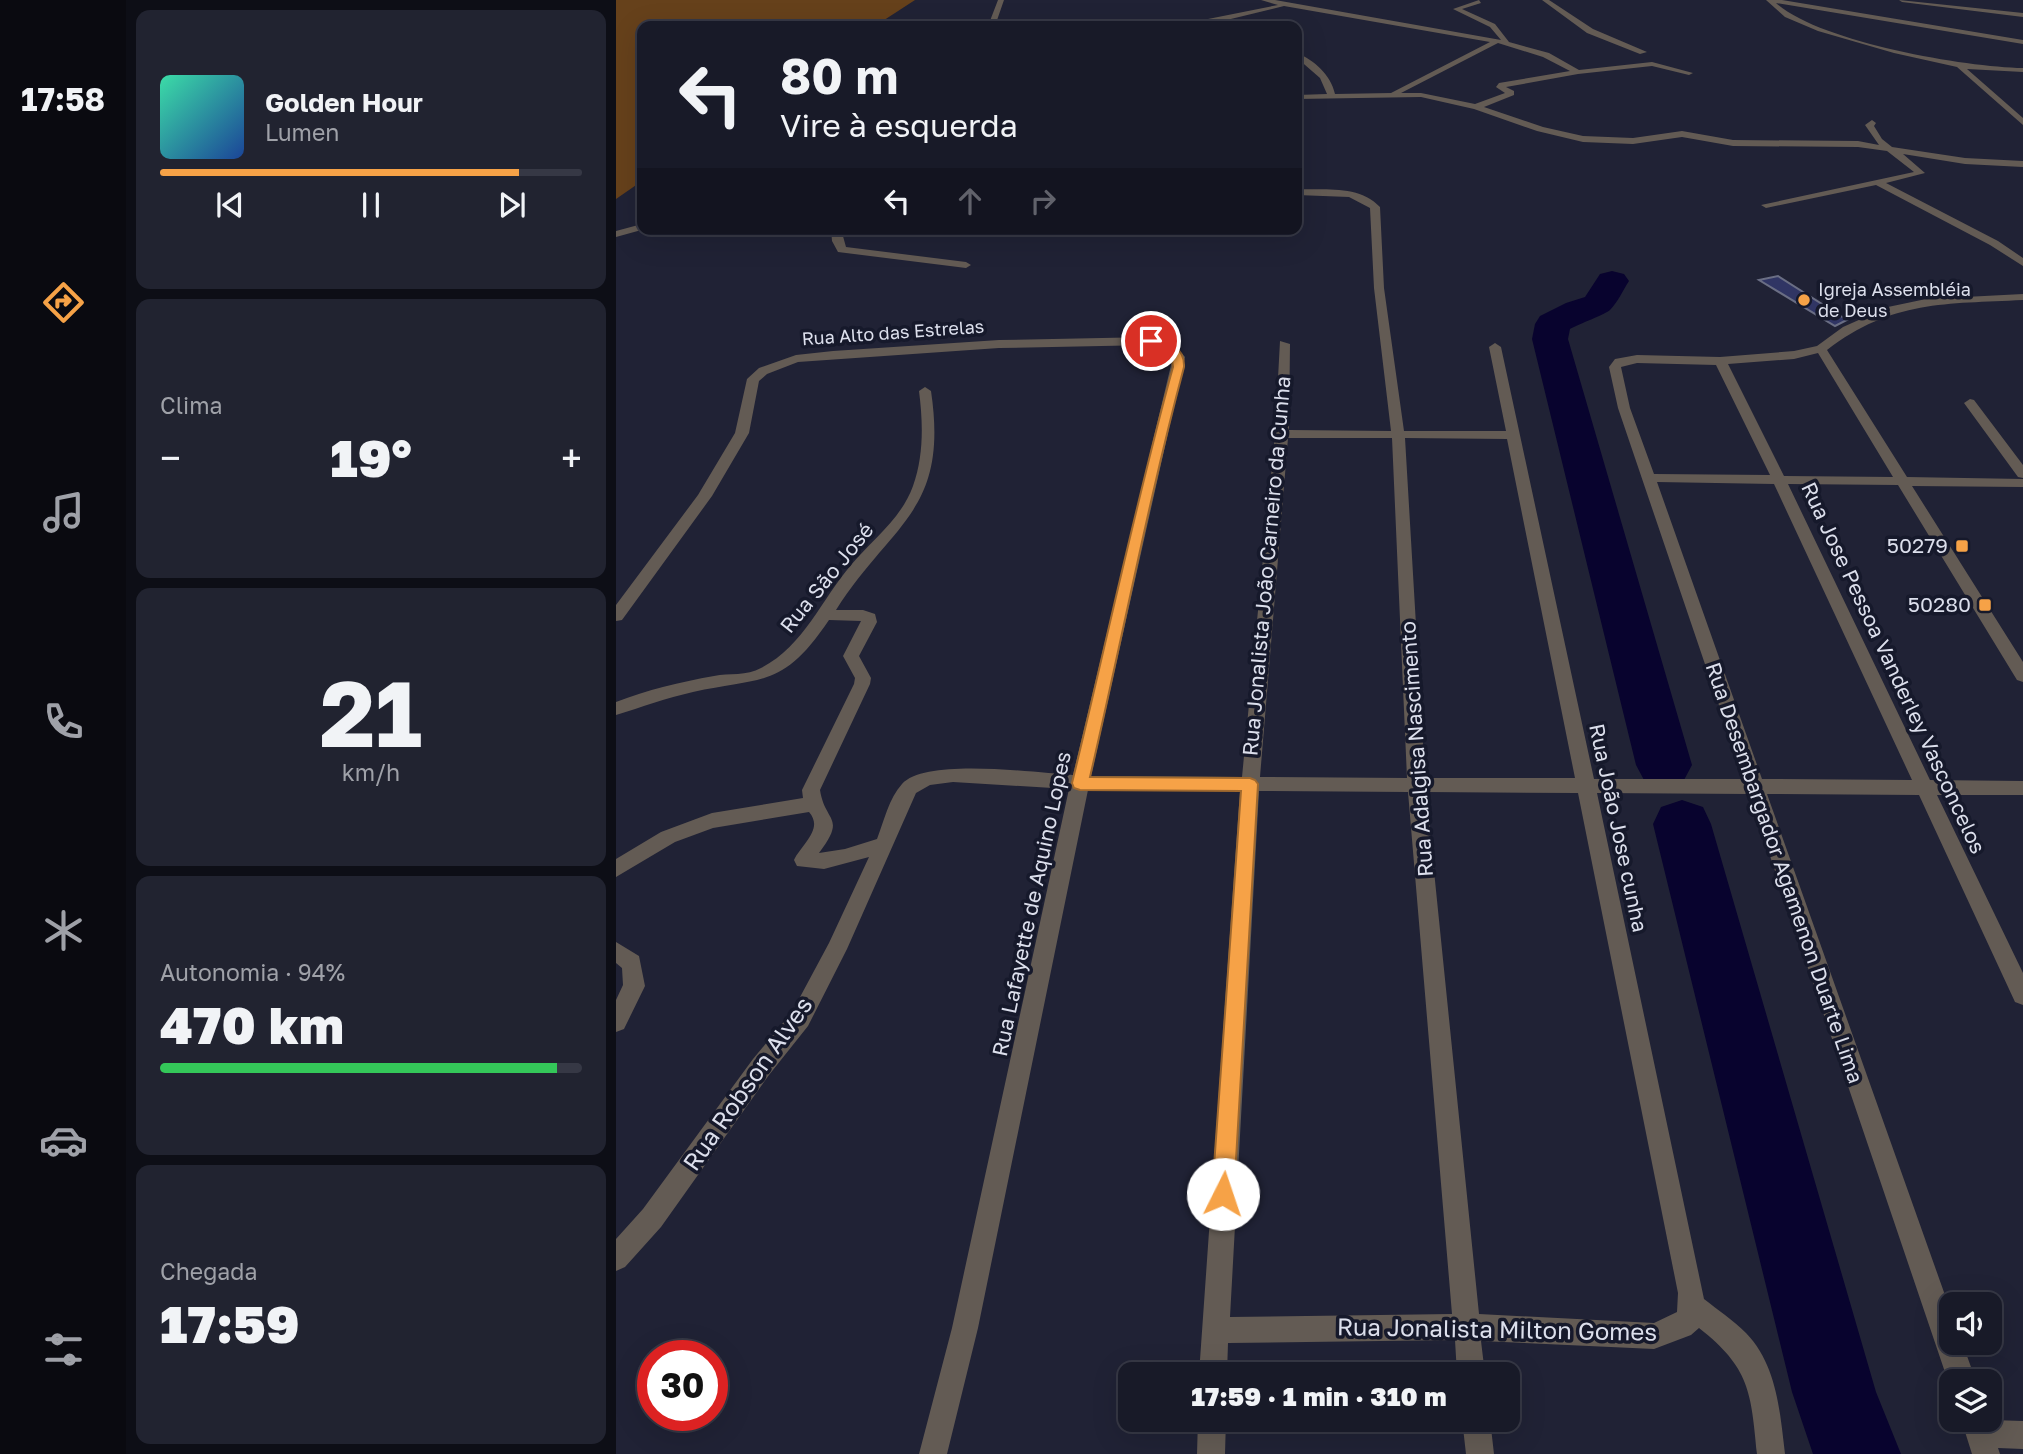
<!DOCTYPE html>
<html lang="pt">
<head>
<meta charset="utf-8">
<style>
	body { margin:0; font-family:"Golos Text",sans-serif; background:#212330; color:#f1f3f6; height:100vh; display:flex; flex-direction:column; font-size:26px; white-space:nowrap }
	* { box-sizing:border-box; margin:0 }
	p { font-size:23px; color:#9fa1a8 }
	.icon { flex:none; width:38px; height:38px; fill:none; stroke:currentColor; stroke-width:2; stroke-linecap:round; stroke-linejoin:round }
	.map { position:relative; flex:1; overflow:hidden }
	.drawer { display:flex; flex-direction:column; gap:10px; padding:10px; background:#0d0e16; width:490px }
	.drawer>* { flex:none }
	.top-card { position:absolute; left:21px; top:21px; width:665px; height:214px; border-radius:14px; box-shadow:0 7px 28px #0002,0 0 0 2px #363845; background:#181a28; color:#f1f3f6; overflow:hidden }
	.tools { position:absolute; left:1323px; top:1292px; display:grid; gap:14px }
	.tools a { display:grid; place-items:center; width:63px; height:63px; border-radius:14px; background:#181a28; box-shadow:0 7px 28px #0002,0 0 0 2px #363845; font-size:35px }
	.speed { position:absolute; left:21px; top:1340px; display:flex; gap:14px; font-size:35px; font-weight:700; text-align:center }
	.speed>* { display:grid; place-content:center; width:91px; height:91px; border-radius:50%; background:#181a28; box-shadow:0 7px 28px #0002,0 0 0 2px #363845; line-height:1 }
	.speed .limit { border:10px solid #d22; background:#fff; color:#111 }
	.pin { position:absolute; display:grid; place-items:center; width:60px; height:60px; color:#fff; margin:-30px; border:4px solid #fff; border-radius:50%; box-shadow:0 2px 7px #0007 }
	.me { position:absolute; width:77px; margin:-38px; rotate:4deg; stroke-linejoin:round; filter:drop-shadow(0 0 5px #0008) }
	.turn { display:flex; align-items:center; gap:24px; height:147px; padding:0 28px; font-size:32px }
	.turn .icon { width:91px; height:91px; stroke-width:2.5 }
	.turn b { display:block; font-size:49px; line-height:60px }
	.lanes { display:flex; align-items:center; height:66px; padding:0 28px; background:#0003; justify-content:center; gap:35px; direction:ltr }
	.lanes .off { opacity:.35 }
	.big { font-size:52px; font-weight:800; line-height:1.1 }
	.drawer .tile { flex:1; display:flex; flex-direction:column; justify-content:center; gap:10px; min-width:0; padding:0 24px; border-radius:14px; background:#212330 }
	.drawer .dial { align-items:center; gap:0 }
	.dial b { font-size:91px; line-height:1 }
	.song { display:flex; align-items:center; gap:21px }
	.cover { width:84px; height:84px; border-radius:10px; background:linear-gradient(135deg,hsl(160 70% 55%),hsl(220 70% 35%)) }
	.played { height:7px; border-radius:4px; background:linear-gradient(90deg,#f6a247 85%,#363845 85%) }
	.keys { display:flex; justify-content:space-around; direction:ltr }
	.heat { display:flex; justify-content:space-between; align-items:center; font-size:38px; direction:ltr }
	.charge { height:10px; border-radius:5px; background:linear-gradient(90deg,#34c759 94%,#363845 0) }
	.trip { position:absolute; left:502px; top:1362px; width:402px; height:70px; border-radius:14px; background:#181a28; box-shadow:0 7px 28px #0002,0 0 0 2px #363845; font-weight:800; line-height:70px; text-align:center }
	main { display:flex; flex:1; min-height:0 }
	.tab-bar { display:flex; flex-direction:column; width:126px; justify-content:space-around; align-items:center; background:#0a0a10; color:#9fa1a8 }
	.tab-bar .icon { width:49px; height:49px }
	.tab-bar .active { color:#f6a247 }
	.tab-bar b { font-size:32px; color:#f1f3f6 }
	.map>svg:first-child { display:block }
	.green { fill:#66411b }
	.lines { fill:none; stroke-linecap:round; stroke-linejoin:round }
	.river { fill:#08032e; fill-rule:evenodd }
	.building { fill:#303564; stroke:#6a6e84; stroke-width:2 }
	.street { fill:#635b54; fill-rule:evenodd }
	.route { fill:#f6a247; stroke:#a0692e; stroke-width:2 }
	.poi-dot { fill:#f6a247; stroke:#16192b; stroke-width:2.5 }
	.labels { text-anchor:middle; stroke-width:7; stroke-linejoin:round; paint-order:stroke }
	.far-poi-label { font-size:18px; fill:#dcdfec; stroke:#16192b; text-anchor:start }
	.far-street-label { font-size:18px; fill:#dcdfec; stroke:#16192b }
	.poi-label { font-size:21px; fill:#dcdfec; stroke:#16192b; text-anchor:end }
	.street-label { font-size:21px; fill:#dcdfec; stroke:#16192b }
	.near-street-label { font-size:24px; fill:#dcdfec; stroke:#16192b }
</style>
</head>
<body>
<main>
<nav class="tab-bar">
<b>17:58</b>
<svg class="icon active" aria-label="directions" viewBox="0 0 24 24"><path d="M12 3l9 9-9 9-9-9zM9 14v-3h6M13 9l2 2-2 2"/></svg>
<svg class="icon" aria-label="music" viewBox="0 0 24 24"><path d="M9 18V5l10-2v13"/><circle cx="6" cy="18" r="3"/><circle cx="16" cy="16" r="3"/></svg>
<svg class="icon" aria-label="phone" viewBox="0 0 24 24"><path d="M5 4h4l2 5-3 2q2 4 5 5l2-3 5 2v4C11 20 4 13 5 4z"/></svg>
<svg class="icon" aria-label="climate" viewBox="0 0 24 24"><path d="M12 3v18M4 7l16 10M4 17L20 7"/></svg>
<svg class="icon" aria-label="car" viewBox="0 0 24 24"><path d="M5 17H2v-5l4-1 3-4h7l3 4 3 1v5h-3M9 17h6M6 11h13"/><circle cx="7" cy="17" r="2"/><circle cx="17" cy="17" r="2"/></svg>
<svg class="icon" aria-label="filters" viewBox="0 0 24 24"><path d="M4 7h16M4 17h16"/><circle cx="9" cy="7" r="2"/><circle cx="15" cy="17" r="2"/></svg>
</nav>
<section class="drawer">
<div class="tile">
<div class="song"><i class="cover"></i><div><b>Golden Hour</b><p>Lumen</p></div></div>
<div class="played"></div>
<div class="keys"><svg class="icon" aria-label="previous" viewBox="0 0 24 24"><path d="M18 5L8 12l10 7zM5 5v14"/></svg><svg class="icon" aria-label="pause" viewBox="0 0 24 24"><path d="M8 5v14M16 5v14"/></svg><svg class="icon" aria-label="next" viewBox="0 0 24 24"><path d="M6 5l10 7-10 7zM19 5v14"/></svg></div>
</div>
<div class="tile"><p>Clima</p>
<div class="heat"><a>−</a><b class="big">19°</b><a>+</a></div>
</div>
<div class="tile dial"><b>21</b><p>km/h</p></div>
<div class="tile"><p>Autonomia · 94%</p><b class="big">470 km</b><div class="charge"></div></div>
<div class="tile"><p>Chegada</p><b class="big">17:59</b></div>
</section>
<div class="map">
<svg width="1407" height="1454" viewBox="0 0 1407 1454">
	<rect width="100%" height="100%" fill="#202235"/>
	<path class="green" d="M0,0H299L259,26H26V181L0,199Z"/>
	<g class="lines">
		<path class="river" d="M996,271L1008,274L1013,281C1007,290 1002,302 994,310C990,314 963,324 954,329L952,339L1076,765L1068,780L1048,786L1028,780L1020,765L916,339L919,324L924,316L950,303L969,297L984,274Z
			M1066,800L1087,807L1095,824L1260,1392L1285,1454H1197L1176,1392L1037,824L1045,807Z"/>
	</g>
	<path class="building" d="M1162,276L1231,320L1219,326L1143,280Z"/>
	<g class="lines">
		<path class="street" d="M382,0H388L379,26H372Z
			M645,0H659L885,40L874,27L837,9L863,0L865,3L846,9L879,24L893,42L933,53L963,70L1036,62L1077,73L1073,75L1036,66L962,74L890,87L898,91V95L868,107L927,127L967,136L1017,138L1066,131L1117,140L1242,141L1263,145L1249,125L1256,120L1260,123L1258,126L1266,139L1276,147L1349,158L1407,161V167L1349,164L1287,154L1309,173L1270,183L1382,241L1407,258V266L1374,245L1260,185L1150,208L1145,205L1298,172L1271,151L1242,147L1117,146L1066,137L1017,144L967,142L921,131L858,109L805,97L681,99V95L711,94L704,78L681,58V53C698,60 715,75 719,94L775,93L874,42L668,6L586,26L585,22L592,19L662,5ZM882,43L927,57L954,71L883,83L880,87L889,93L859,104L805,93H785Z
			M926,0H933L977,29L1031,52L1024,54L971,33Z
			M1150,0H1166L1407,40V44L1160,3C1204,42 1348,67 1407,68V72L1351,69L1407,118V125L1341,67L1278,53L1202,31L1169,17Z
			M1283,0L1407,13V17L1286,2Z
			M681,189C709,190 744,185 764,207L768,288L788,431H890L873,347L879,343L885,347L978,779H1128L1002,408L993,367L999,359L1021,355L1104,357L1178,351L1201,346L1227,327L1272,307L1310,299L1407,294V300C1330,304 1276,300 1211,350L1291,477L1407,479V487L1296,486L1407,662V682L1401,680L1282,485L1172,484L1314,780L1407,781V795H1321L1407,973V1005L1399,1002L1303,795L1151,794L1335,1312V1342H1346L1360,1381H1335V1388L1332,1381L1133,794L981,793L1088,1299C1102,1310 1117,1320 1130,1333C1161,1365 1164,1412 1169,1454H1141C1135,1392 1134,1368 1083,1328L1075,1335L1038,1349L865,1341L869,1374H841L839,1340L612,1343L611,1374H583L624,791L472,790L362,1328L331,1454H303L336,1328L453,789L337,782L314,785L300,793L231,949L192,1026L153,1075L45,1227L9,1267L0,1271V1239L27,1209L137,1059L176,1012L213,943L253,857L208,869L181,866L178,860C186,844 208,829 193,812L97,828L59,842L0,877V859L45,832L96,813L187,798L186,790L238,684L239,678L227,656L245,621L213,620C167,688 148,677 77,692C50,698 26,707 0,715V702C31,690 64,682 98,676C113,673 131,676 145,668C188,646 205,600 235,565C257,539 285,519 297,486C308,456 307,422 303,391L309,387L315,391C333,512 276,522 220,610H247L259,614L261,622L243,656L255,678L254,684L204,790C209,823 231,816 203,853L229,849L261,839C268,821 273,798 286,784C310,757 420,773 457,775L557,357L549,349L535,345L383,348L182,362L151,374L143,381L133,433L96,496L6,620L0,621V605L82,495L119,433L131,379L143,368L180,355L217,351L383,340L535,337L557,343L569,357L475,776L626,777L659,434L664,341L674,344L673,430L775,431L758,288L754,208L733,197L681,195ZM1202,353L1277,477L1168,476L1112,364L1178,359ZM1021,363L1100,365L1154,475L1038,474L1014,408L1005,367ZM672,438H776L791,778L644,777ZM789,438L891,439L959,778H809ZM1041,482L1158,484L1296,780L1146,779ZM643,791L792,792L836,1314L614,1317ZM810,792L962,793L1062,1293L1061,1312L1038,1323L863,1314Z
			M26,224V229H29L0,237V231Z
			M215,229H225L230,247L350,262L355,265L350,268L222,252L216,241Z
			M1354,399L1358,400L1407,465V478L1402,477L1348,403Z
			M0,942L23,956L29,986L8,1029L0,1032V1000L7,985L6,968L0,963Z
			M582,1419H610L609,1454H581Z
			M846,1419H874L878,1454H850Z
			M1345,1419L1407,1421V1449L1382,1448L1384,1454H1356Z"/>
	</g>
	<path class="route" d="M535,338C552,341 569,347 568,367C532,502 506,640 474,777L634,778L639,780L642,784L618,1194L615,1201L607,1205L599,1201L596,1194L625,791L464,790L458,788L456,783C490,645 519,505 557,367L555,353L541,345L531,343L529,341Z"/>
	<g class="poi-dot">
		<circle cx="1188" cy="300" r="7"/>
		<rect x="1339" y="539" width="14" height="14" rx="3.5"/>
		<rect x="1362" y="598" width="14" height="14" rx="3.5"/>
	</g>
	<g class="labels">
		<g class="far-poi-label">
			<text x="1202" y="296">Igreja Assembléia<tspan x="1202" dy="21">de Deus</tspan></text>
		</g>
		<g class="far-street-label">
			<text transform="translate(277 333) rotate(-4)" y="6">Rua Alto das Estrelas</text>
		</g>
		<g class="poi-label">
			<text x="1332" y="553">50279</text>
			<text x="1355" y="612">50280</text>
		</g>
		<g class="street-label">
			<text transform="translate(651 566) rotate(-85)" y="7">Rua Jonalista João Carneiro da Cunha</text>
			<text transform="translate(211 578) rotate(-51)" y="7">Rua São José</text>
			<text transform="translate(1277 668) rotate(65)" y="7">Rua Jose Pessoa Vanderley Vasconcelos</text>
			<text transform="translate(801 749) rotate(-94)" y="7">Rua Adalgisa Nascimento</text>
			<text transform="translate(1002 828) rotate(78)" y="7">Rua João Jose cunha</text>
			<text transform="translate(1168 873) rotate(71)" y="7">Rua Desembargador Agamenon Duarte Lima</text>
			<text transform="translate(416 904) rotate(-78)" y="7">Rua Lafayette de Aquino Lopes</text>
		</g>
		<g class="near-street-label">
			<text transform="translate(132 1084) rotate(-55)" y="8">Rua Robson Alves</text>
			<text transform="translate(881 1330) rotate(1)" y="8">Rua Jonalista Milton Gomes</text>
		</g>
	</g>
</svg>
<div class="tools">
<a><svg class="icon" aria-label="sound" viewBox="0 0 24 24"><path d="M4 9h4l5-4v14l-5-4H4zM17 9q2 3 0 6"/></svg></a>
<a><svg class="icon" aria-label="layers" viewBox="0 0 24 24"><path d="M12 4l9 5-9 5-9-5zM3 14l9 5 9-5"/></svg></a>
</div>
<div class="speed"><div class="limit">30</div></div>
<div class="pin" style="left:535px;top:341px;background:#d93025"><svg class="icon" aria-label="arrive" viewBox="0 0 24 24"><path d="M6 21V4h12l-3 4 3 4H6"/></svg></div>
<svg class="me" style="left:607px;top:1194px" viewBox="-20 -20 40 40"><circle r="19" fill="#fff"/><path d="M0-13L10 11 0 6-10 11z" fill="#f6a247"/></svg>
<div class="trip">17:59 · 1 min · 310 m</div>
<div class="top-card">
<div class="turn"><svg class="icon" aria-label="left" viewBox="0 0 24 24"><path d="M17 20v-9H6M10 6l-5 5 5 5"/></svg><div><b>80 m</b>Vire à esquerda</div></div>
<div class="lanes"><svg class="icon" aria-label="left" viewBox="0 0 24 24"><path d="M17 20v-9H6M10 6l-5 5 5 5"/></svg><svg class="icon off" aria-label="ahead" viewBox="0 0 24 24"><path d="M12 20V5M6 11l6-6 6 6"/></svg><svg class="icon off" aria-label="right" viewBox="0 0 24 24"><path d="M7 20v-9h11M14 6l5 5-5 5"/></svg></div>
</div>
</div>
</main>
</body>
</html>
